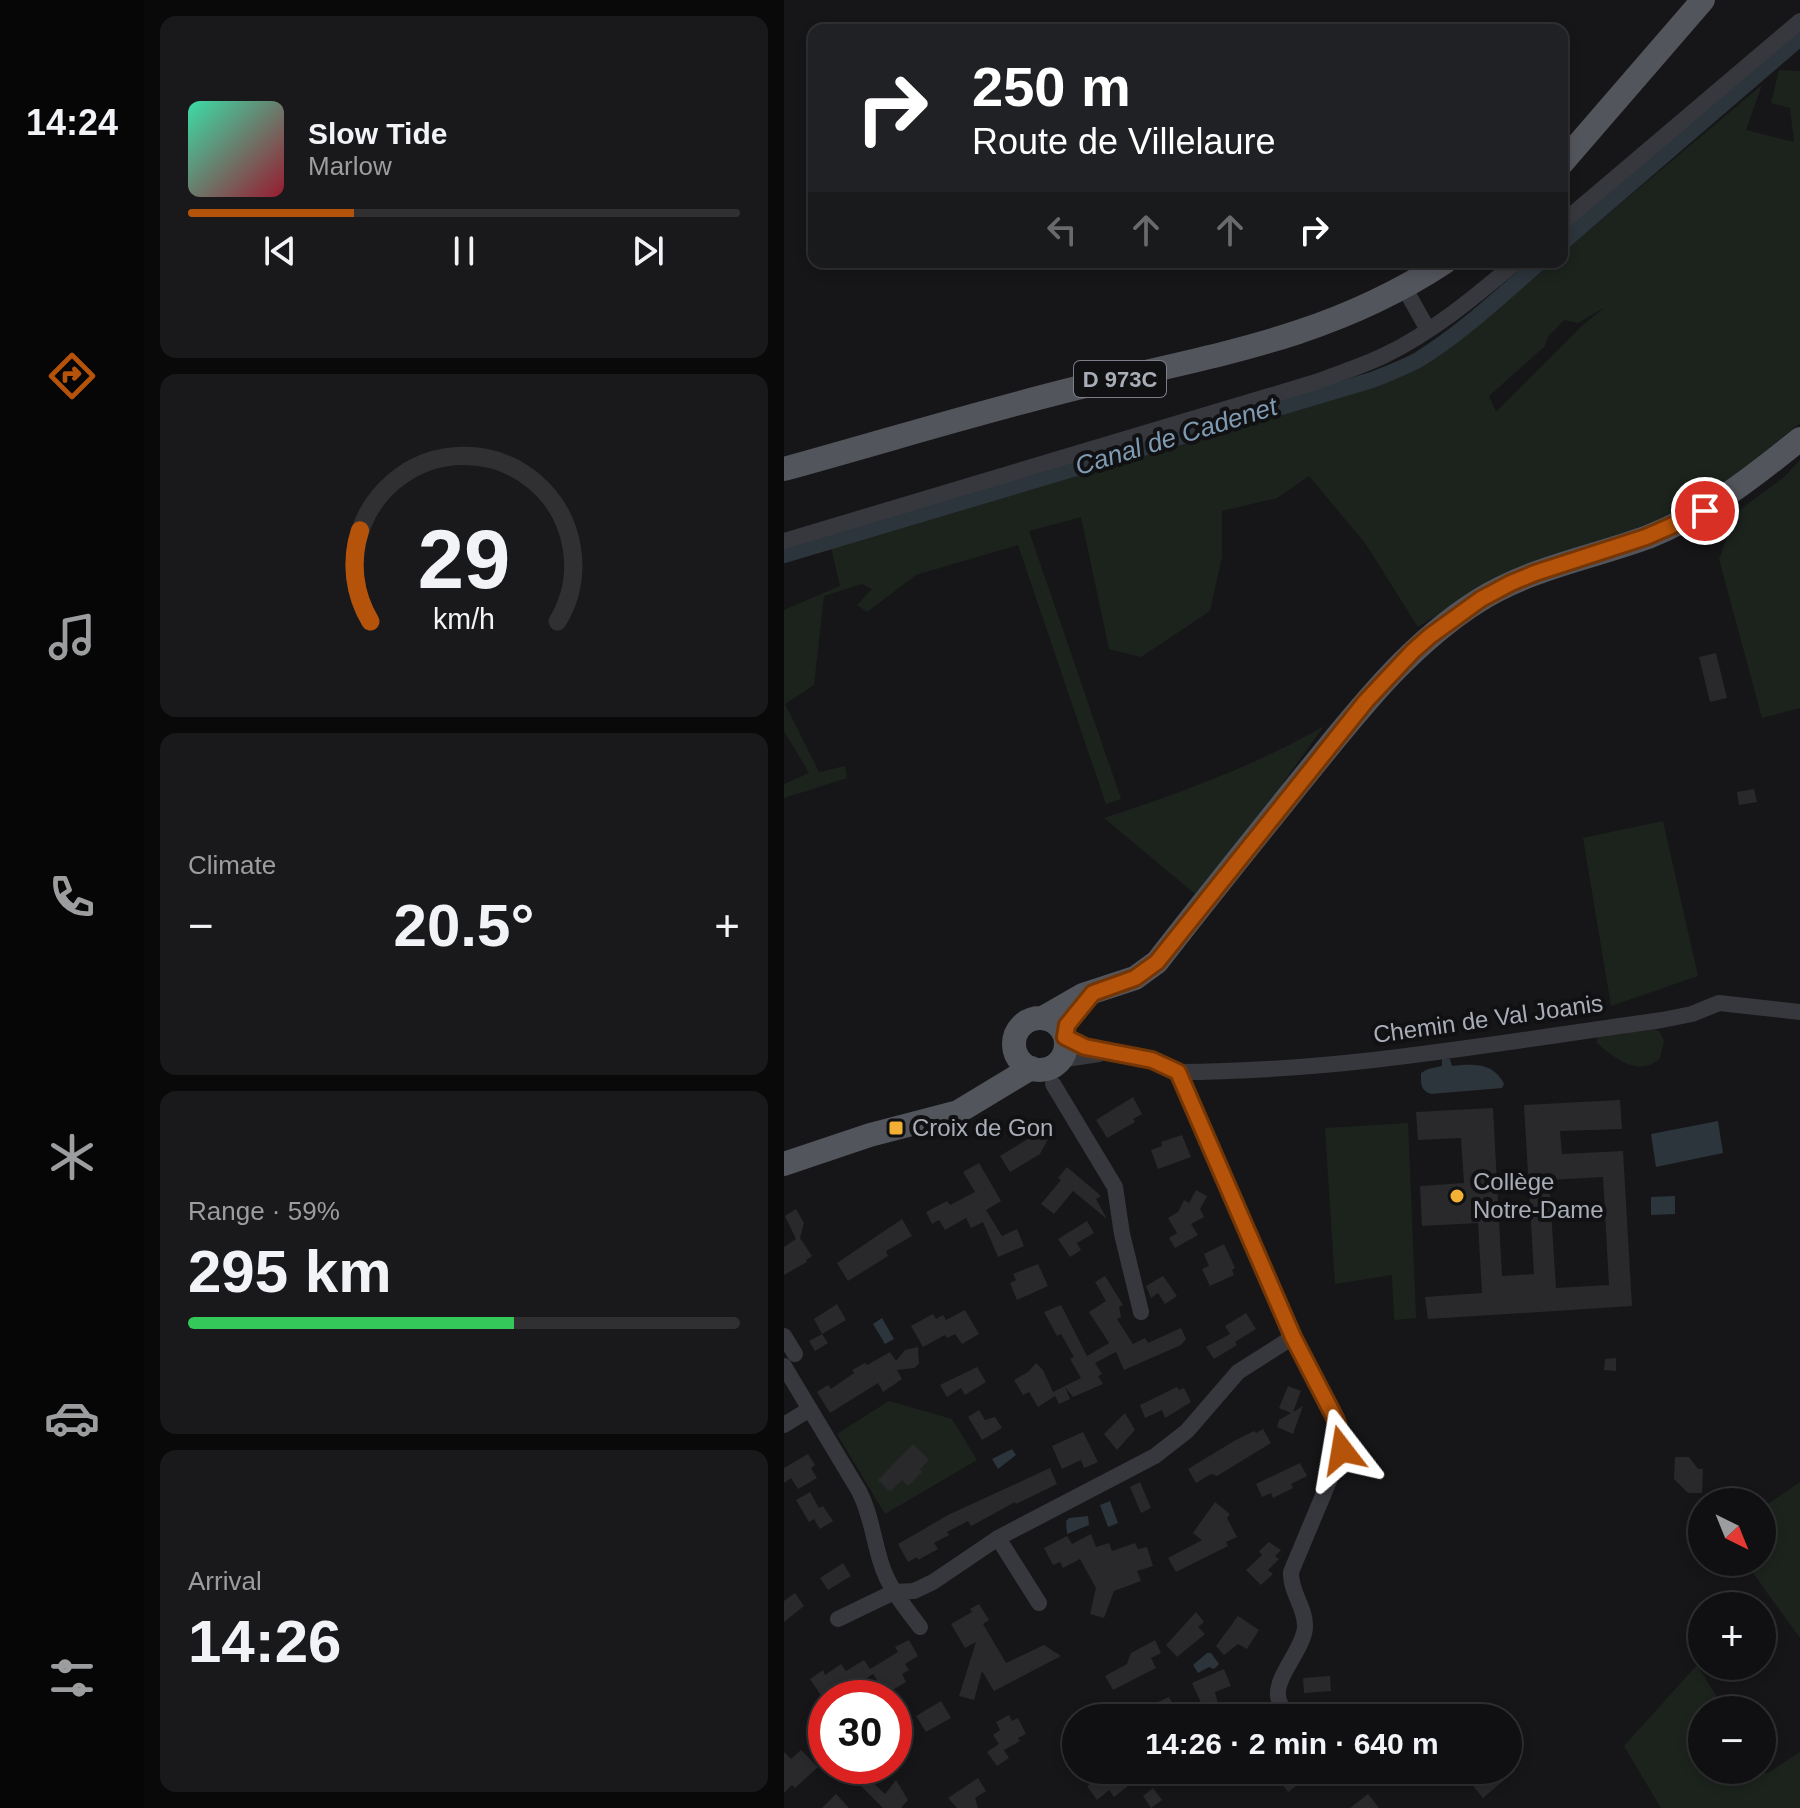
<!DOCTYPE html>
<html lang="en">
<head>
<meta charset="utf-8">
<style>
	body { margin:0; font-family:Helvetica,sans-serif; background:#19191b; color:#f1f3f6; height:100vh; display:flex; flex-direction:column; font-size:30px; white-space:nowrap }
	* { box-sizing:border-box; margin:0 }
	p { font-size:26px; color:#9c9d9f }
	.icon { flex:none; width:44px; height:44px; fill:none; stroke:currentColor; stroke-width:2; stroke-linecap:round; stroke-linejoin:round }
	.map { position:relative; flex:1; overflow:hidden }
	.side { display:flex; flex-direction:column; gap:16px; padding:16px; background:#09090a; width:640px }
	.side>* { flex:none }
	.top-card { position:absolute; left:24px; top:24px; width:760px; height:244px; border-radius:16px; box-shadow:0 4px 12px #0003,0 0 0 2px #303032; background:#202124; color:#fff; overflow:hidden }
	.needle { width:52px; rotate:137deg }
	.controls { position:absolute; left:904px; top:1488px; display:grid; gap:16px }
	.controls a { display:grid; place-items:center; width:88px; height:88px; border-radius:50%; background:#101012; box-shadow:0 4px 12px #0003,0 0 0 2px #303032; font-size:40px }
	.speed { position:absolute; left:24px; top:1680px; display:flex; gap:16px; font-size:40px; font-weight:700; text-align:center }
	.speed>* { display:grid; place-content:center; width:104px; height:104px; border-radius:50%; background:#101012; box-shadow:0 4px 12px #0003,0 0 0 2px #303032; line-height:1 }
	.speed .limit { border:12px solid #d22; background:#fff; color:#111 }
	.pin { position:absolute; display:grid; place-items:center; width:68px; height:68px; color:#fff; margin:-34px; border:4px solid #fff; border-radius:50%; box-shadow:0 2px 8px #0007 }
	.me { position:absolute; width:88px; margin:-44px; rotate:346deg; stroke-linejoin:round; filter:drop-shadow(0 0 6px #0008) }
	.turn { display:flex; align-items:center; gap:28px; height:168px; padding:0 32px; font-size:36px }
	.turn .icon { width:104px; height:104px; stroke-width:2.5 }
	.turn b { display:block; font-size:56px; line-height:68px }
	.lanes { display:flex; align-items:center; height:76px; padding:0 32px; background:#0003; justify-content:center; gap:40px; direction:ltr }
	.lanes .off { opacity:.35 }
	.big { font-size:60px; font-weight:700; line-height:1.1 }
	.side .widget { flex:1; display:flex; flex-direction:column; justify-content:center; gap:12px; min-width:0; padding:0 28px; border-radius:16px; background:#19191b }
	.side .dial { align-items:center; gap:0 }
	.dial svg { height:208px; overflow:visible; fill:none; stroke:#303032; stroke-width:7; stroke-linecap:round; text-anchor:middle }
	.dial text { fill:#f1f3f6; stroke:none }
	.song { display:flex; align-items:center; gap:24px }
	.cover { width:96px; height:96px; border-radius:12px; background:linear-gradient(135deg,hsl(160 70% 55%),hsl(350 70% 35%)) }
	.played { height:8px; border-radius:4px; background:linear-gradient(90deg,#b45309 30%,#303032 30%) }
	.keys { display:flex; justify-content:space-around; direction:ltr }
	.heat { display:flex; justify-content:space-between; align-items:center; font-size:44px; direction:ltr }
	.charge { height:12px; border-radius:6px; background:linear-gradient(90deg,#34c759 59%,#303032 0) }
	.trip { position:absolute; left:278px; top:1704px; width:460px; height:80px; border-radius:40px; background:#101012; box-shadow:0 4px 12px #0003,0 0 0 2px #303032; font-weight:700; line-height:80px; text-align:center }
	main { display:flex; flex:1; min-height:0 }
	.tabs { display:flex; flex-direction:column; width:144px; justify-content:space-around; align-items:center; background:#060607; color:#9c9d9f }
	.tabs .icon { width:56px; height:56px }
	.tabs .on { color:#b45309 }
	.tabs b { font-size:36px; color:#f1f3f6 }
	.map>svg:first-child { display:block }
	.green { fill:#1c231d; fill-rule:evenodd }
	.water { fill:#2c353c }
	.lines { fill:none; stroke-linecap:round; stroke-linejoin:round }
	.canal { stroke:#2c353c; stroke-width:16 }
	.building { fill:#29292c; fill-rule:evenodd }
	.minor { stroke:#37383d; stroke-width:16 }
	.primary { stroke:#53555c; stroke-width:24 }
	.route-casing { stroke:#753606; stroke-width:20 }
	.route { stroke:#b45309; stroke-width:14 }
	.poi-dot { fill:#f2b134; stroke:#111113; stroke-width:3 }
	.labels { text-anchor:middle; stroke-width:8; stroke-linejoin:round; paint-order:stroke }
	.shield { fill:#111113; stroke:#7b7e86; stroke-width:2 }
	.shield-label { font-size:22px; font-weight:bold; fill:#a8adb8 }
	.street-label { font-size:24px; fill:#a8adb8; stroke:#111113 }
	.poi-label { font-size:24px; fill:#a8adb8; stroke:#111113; text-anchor:start }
	.water-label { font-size:26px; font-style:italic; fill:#7f9bb3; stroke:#111113 }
</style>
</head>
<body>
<main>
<nav class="tabs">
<b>14:24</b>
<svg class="icon on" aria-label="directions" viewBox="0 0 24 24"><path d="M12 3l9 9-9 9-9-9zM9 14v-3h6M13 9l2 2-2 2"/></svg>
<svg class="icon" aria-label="music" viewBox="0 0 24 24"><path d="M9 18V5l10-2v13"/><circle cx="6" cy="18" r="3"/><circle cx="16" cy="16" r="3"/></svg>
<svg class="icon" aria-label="phone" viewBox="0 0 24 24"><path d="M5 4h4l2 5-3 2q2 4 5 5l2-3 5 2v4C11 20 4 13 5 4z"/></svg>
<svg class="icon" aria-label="climate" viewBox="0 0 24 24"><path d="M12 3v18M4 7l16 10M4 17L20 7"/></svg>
<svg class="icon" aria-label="car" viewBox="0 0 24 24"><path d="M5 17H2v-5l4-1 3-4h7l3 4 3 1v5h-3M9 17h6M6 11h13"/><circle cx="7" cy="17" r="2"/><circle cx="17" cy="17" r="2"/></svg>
<svg class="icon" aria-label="filters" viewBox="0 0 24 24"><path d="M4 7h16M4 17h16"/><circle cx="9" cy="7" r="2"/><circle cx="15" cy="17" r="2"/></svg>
</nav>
<section class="side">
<div class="widget">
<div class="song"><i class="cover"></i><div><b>Slow Tide</b><p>Marlow</p></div></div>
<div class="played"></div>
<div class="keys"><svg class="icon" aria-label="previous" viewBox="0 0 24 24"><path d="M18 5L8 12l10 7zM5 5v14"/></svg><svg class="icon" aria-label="pause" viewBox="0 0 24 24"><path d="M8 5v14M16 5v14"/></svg><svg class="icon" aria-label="next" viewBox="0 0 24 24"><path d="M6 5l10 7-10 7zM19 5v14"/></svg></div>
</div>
<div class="widget dial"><svg viewBox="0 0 100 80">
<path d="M14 69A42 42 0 1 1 86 69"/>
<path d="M14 69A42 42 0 0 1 10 34" stroke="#b45309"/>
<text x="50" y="56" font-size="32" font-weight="700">29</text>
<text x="50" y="72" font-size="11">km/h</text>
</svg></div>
<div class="widget"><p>Climate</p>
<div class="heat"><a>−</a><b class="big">20.5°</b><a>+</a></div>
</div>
<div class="widget"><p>Range · 59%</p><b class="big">295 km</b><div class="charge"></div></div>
<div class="widget"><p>Arrival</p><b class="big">14:26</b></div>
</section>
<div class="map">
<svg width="1016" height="1808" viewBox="0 0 1016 1808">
	<rect width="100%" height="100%" fill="#161618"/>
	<path class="green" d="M995,70L1016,71V423L948,479L887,518L714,576L634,627L581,543L525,476L493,498L438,511V557L426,611L357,657L325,649L297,517L245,531L337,799L322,804L234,545L132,575L83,612L73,605L88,589L78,584L40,596L30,685L1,704L35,772L61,766L63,778L0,798V784L25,773L0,731V610L56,586L47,547L446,431L610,377L636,365L712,309L768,262H778V253L978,85L962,130L1010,142L1006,108L987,103ZM821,307L800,324L712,412L705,396L761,346L764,337L780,320L794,323Z
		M1016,460V708L978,718L935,559L953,512L1000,477Z
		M540,726L494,790L411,894L320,818C396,793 471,766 540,726Z
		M879,821L914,976L827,1006L799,838Z
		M867,1028L875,1031L880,1041L876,1058C855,1079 829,1057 812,1042L815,1035Z
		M624,1123L632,1318L610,1320L608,1275L551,1284L541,1128Z
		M105,1401L168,1419L193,1460L101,1514L53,1434Z
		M1016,1482V1638L961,1562H978V1508Z
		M913,1665L941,1710H918V1770H978V1768L982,1774L1016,1752V1808H877L840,1746Z"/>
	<path class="water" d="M658,1059H666L668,1066C689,1064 709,1062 720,1084L718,1088L647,1094C636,1090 637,1084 637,1073L644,1069L658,1066Z
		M934,1121L939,1153L872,1167L867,1134Z
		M891,1196V1214L867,1215V1197Z
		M98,1318L110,1339L101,1344L89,1324Z
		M228,1449L232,1455L214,1469L208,1459Z
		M326,1501L334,1523L324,1527L316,1505Z
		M304,1516L305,1525L283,1534L282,1521L285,1518Z
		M423,1653H427L435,1664L430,1669L425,1667L414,1673L409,1665Z"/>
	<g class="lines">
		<path class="canal" d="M778,243L1016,38
			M0,555L588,380C603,374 619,368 634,360C678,333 717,296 756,262"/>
	</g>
	<path class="building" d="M932,653L943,698L926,702L915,657Z
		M970,789L973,802L955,805L953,792Z
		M349,1097L358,1114L349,1119L351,1122L323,1138L312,1120Z
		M836,1100L838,1129L776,1131L778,1154L839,1151L848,1306L644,1319L641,1297L698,1293L694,1223L638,1226L636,1186L680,1183L677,1138L634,1140L632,1112L709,1108L718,1276L750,1274L740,1105ZM819,1177L825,1285L772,1288L765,1180Z
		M253,1121L269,1130L256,1154L226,1172L216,1156L247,1137Z
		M398,1135L407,1157L374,1169L367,1150L378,1146L377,1142Z
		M195,1163L217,1201L202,1210L218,1236L233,1229L240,1246L214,1257L199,1222L187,1228L182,1218L161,1230L155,1220L148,1224L142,1212L163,1201L166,1205L191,1192L179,1172Z
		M283,1167L317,1196L312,1199L323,1219L289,1191L270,1214L257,1204L277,1180L274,1178Z
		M412,1190L423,1196L416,1209L420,1217L407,1224L414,1235L391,1248L385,1238L393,1233L384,1218L394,1212L400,1200L405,1203Z
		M12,1209L20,1223L16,1238L28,1256L22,1260L23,1262L0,1275V1247L12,1239L1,1216Z
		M118,1219L128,1236L102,1251L104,1256L64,1281L53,1263Z
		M303,1221L310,1233L293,1243L297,1250L286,1257L274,1239Z
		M440,1244L451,1268L448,1270L450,1275L426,1286L418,1269L425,1266L420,1254Z
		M254,1264L264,1286L233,1300L226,1283L232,1280L229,1274Z
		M321,1276L339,1305L335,1307L337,1317L333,1319L349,1344L361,1338L364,1343L397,1328L402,1339L397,1345L340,1370L332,1352L311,1363L318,1374L314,1376L319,1384L289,1397L281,1387L286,1399L275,1404L271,1396L254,1407L245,1392L239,1395L230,1380L244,1372L252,1363L259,1370L269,1392L297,1378L286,1359L290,1357L277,1334L273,1336L260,1312L277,1305L303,1356L325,1343L305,1312L322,1301L311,1282Z
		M379,1276L393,1296L381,1304L374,1293L367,1298L362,1286Z
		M53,1304L62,1320L38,1334L30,1319Z
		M181,1310L195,1334L178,1344L171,1334L163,1338L161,1335L139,1347L127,1326L149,1314L152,1319L159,1315L162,1320Z
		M462,1313L472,1329L451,1342L453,1345L430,1359L422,1347L446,1334L441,1326Z
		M38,1334L44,1343L31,1351L25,1341Z
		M134,1347L135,1364L130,1368L113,1370L118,1379L99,1392L94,1383L46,1413L33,1392L44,1385L47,1389L70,1373L68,1370L81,1363L83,1365L106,1352L112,1361L121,1350Z
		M832,1358V1371L820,1370L821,1359Z
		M193,1367L202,1382L181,1395L177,1388L163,1397L156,1385Z
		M504,1386L517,1391L509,1412L519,1406L509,1434L493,1427L495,1420L507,1413L495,1408Z
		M393,1387L395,1390L400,1388L407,1402L381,1418L378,1410L361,1418L356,1405Z
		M195,1410L201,1420L211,1417L218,1428L198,1440L184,1417Z
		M341,1413L351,1430L333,1450L320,1434Z
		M479,1429L487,1443L433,1476L427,1474L412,1483L404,1469L450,1441L470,1431L472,1433Z
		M299,1432L314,1462L300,1468L297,1460L278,1469L268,1446Z
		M129,1444L145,1460L136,1469L138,1472L124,1486L118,1480L106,1492L94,1480Z
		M24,1454L31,1465L27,1468L33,1478L14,1489L7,1478L0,1483V1468Z
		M891,1457H905L914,1469H919L918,1493H904L890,1479Z
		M516,1463L523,1476L507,1484L509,1488L489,1498L487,1493L478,1497L472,1484Z
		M266,1468L273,1484L232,1504L231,1502L187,1526L184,1521L163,1532L165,1535L150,1543L154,1549L134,1560L133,1557L124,1562L114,1544L164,1515Z
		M356,1482L367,1508L357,1513L346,1487Z
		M26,1492L35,1508L39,1506L49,1521L36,1529L30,1519L25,1522L12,1500Z
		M431,1502L446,1514L443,1518L453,1537L442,1542L444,1546L392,1572L384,1558L418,1540L409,1533Z
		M307,1534L312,1547L325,1543L328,1551L351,1543L354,1549L363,1547L369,1566L353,1571L357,1581L330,1591L320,1618L306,1614L312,1588L296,1559L279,1568L276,1562L269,1565L260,1548L283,1536L288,1544Z
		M485,1542L497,1550L491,1556L495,1559L484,1570L489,1574L477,1585L462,1570L478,1555L475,1551Z
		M59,1563L67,1576L44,1590L36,1578Z
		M11,1593L20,1606L0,1622V1601Z
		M195,1604L205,1620L199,1624L222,1663L260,1645L277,1656L210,1691L198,1671L190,1700L175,1696L192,1642L181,1648L167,1624L188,1612L186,1609Z
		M412,1612L420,1622L414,1627L421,1634L393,1657L382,1645Z
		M454,1616L475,1630L463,1649L454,1644L440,1655L432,1646Z
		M125,1640L134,1656L121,1664L125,1670L118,1674L122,1682L102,1694L89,1674L62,1692L59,1687L40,1700L26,1679L39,1670L41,1675L57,1664L62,1671L80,1660L88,1672L86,1669L114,1652L111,1647Z
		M371,1640L377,1653L367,1658L372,1668L329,1690L321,1676L343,1664L347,1653Z
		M440,1669L447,1686L431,1692L437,1716L424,1718L408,1683Z
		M546,1676L547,1691L520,1693L519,1678Z
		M385,1697L396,1718H337Z
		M157,1701L167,1718L142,1732L132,1716Z
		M225,1715L228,1721L234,1718L242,1734L234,1738L236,1741L220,1750L225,1758L213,1766L203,1752L215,1744L209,1735L216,1730L212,1722Z
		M17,1750L34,1767L11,1788L8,1785L0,1793V1752L7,1759Z
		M326,1770H340L349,1782L330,1797L325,1790L313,1800L303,1786Z
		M488,1770H511L519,1781L504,1792Z
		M705,1770H732L699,1798L690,1787Z
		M84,1778L101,1794L112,1780L124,1800L117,1808H99L77,1786Z
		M194,1778L202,1791L191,1798L194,1808H173L164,1798Z
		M369,1788L378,1800L367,1808L359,1796Z
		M52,1794L65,1808H38Z
		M584,1794L595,1808H566Z"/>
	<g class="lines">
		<path class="minor" d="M778,223L1016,21
			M620,287L644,330
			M0,541L532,382C555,373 579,366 601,355C649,332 692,296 732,262
			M281,1037L301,1047L368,1060L394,1072L509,1337L551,1418L557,1436L558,1450L507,1572C506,1592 522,1608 521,1627C520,1651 485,1681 496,1703C498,1708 504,1714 508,1718
			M275,1060L315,1054
			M394,1072C557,1072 718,1042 878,1020L908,1014L935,1003L1016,1012
			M269,1084L331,1187L338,1234L357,1312
			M0,1336L11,1354
			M0,1366L75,1491C87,1514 89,1538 97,1563C104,1587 121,1607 136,1627
			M0,1425L26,1409
			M214,1538L255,1603
			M54,1619L110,1592L130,1591L149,1582L214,1538L371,1456L403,1431L454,1372L509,1337"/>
		<path class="primary" d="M778,163L919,0
			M0,469C106,440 211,407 318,382C442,353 552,334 661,262
			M259,1018L299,995L351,978L373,962C421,900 471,838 520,777C573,712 623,646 694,601C746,568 807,558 864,537C922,514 968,478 1016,439
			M230 1044a26 26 0 1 1 52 0a26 26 0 1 1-52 0Z
			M0,1164L86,1135L174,1112L247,1068"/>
	</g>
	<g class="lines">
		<g class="route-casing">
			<path id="route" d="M558,1450L557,1436L551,1418L509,1337L394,1072L368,1060L301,1047L281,1037L283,1025L309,993L351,978L373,962L582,701L629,651L646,636L697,599L727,583L751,573L862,537L921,511"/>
		</g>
		<use href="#route" class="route"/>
	</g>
	<g class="poi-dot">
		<rect x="104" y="1120" width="16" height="16" rx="4"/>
		<circle cx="673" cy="1196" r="8"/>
	</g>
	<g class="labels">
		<rect class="shield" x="290" y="361" width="92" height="36" rx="6"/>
		<g class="shield-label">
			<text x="336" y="387">D 973C</text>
		</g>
		<g class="street-label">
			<text transform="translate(704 1019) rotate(-8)" y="8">Chemin de Val Joanis</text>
		</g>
		<g class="poi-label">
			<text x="128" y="1136">Croix de Gon</text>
			<text x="689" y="1190">Collège<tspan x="689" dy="28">Notre-Dame</tspan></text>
		</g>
		<g class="water-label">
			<text transform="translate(392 436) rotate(-17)" y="9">Canal de Cadenet</text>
		</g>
	</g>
</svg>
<div class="controls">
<a><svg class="needle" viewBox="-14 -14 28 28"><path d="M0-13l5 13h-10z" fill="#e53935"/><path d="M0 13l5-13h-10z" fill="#9c9d9f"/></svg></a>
<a>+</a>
<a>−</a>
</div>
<div class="speed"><div class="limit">30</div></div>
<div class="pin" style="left:921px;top:511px;background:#d93025"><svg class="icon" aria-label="arrive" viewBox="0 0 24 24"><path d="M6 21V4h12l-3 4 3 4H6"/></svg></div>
<svg class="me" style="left:558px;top:1450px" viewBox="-20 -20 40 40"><path d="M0-17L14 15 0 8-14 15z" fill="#b45309" stroke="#fff" stroke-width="4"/></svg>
<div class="trip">14:26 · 2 min · 640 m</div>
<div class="top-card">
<div class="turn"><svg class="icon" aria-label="right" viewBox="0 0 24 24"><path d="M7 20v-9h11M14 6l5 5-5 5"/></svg><div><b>250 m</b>Route de Villelaure</div></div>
<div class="lanes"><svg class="icon off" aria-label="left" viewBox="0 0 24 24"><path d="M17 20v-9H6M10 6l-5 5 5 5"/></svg><svg class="icon off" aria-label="ahead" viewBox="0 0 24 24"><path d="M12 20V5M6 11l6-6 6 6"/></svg><svg class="icon off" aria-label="ahead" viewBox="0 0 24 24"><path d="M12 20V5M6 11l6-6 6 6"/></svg><svg class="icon" aria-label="right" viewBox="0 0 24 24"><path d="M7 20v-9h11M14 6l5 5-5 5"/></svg></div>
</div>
</div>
</main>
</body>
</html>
